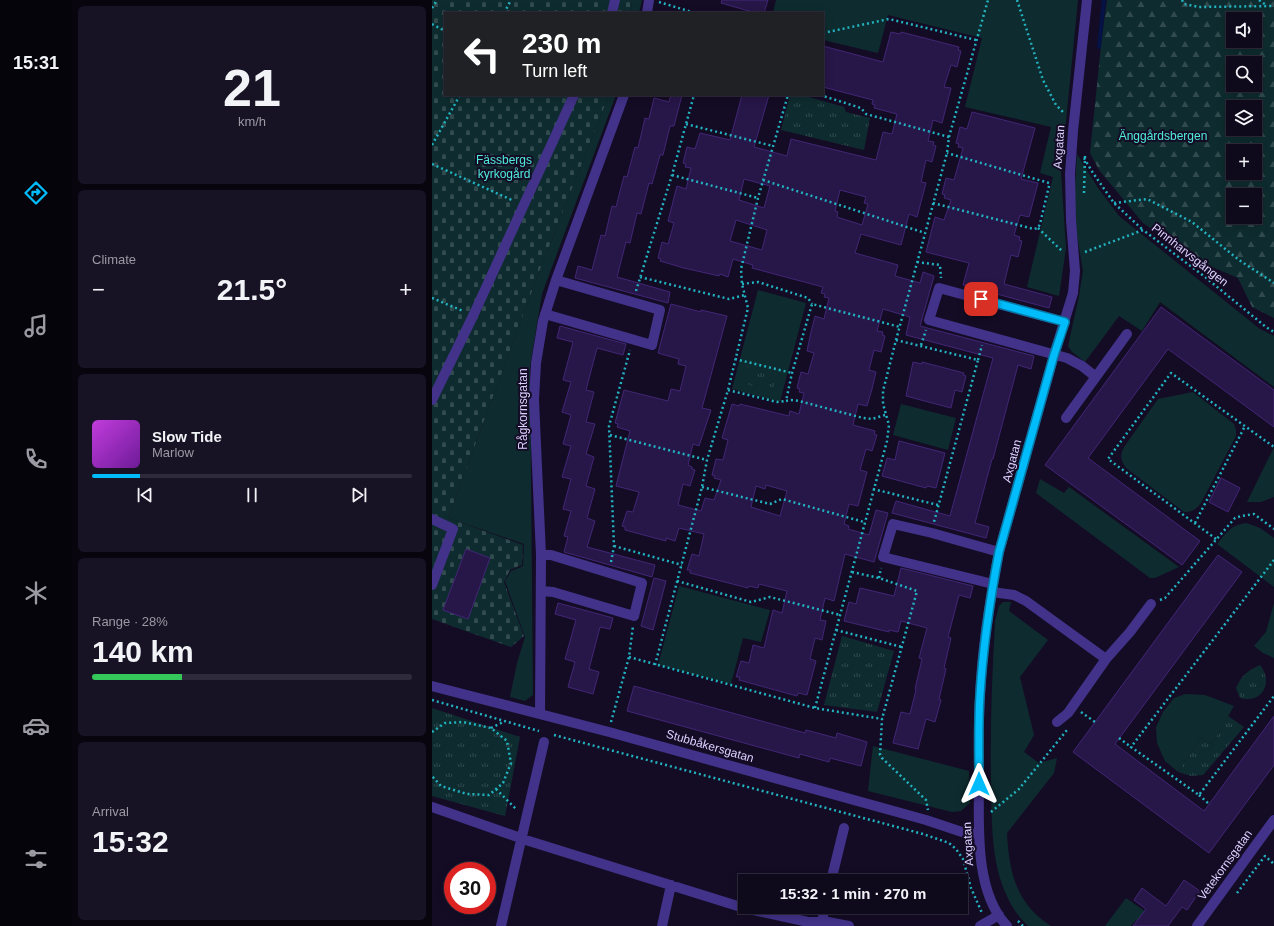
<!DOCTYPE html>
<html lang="en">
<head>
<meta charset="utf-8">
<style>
	body { margin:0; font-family:Helvetica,sans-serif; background:#181225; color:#f1f3f6; height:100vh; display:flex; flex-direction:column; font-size:15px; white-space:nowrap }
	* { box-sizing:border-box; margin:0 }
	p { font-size:13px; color:#9b9aa3 }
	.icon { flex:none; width:22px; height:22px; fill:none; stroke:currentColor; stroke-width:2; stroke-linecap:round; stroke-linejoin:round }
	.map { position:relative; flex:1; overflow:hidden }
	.details { display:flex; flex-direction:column; gap:6px; padding:6px; background:#08050f; width:360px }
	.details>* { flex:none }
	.top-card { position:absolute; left:12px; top:12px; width:380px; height:84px; border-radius:0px; box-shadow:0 2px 10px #0003,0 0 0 1px #2f2a3b; background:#202124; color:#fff; overflow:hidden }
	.tools { position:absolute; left:794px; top:12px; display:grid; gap:8px }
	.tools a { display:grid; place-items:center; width:36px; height:36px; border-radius:0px; background:#0f091c; box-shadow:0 2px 10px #0003,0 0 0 1px #2f2a3b; font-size:20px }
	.speed { position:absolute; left:12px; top:862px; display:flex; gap:8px; font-size:20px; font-weight:700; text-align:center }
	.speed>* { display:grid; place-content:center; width:52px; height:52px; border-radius:50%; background:#0f091c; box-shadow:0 2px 10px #0003,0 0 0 1px #2f2a3b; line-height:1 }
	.speed .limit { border:6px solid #d22; background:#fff; color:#111 }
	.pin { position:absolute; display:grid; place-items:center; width:34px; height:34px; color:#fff; margin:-17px; border-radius:8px; box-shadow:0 2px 6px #0006 }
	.me { position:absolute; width:44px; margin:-22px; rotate:0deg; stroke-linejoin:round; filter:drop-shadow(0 0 3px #0008) }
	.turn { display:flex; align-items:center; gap:14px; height:84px; padding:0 12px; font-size:18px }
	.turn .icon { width:52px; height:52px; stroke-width:2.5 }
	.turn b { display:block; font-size:28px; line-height:34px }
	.big { font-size:30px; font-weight:700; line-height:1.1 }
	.details .tile { flex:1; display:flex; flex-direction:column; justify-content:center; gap:6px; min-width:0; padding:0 14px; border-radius:6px; background:#181225 }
	.details .dial { align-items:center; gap:0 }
	.dial b { font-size:52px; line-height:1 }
	.song { display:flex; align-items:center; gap:12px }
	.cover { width:48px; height:48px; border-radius:6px; background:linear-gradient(135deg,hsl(290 70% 55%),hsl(280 70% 35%)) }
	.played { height:4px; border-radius:2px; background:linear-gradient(90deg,#00bcfb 15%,#2f2a3b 15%) }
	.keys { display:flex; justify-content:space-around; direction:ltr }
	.heat { display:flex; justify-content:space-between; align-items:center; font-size:22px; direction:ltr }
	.charge { height:6px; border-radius:3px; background:linear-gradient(90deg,#34c759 28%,#2f2a3b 0) }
	.trip { position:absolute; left:306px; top:874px; width:230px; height:40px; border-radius:0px; background:#0f091c; box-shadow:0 2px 10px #0003,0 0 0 1px #2f2a3b; font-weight:700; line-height:40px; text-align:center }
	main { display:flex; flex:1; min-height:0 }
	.tabs { display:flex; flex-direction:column; width:72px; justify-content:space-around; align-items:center; background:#06040b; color:#9b9aa3 }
	.tabs .icon { width:28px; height:28px }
	.tabs .on { color:#00bcfb }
	.tabs b { font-size:18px; color:#f1f3f6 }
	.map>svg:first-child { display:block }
	.grass { fill:#0e2c2f }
	.forest { fill:url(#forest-firs); fill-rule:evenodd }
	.cemetery { fill:url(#cemetery-stones) }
	.park { fill:url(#park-tufts) }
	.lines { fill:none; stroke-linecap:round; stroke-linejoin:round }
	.stream { stroke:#051245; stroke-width:4 }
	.building { fill:#271648; stroke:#422676; fill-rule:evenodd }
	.path { stroke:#22b3c1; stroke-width:2.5; stroke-dasharray:2 3; stroke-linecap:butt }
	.minor { stroke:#423289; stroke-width:10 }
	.route-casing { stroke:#007aa3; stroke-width:10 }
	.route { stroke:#00bcfb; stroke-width:7 }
	.labels { text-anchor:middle; stroke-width:4; stroke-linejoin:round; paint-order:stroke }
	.park-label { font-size:12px; fill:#50ebdb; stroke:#140c25 }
	.street-label { font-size:12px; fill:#dcd0ff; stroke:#140c25 }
</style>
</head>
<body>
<main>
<nav class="tabs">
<b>15:31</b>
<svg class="icon on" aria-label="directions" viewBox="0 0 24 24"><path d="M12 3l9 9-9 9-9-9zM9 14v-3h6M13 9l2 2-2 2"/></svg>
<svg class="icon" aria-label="music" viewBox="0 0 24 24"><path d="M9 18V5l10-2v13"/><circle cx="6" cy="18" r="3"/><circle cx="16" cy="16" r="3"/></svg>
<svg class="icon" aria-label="phone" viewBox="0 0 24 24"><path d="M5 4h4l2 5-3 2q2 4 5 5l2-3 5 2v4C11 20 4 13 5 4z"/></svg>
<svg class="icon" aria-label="climate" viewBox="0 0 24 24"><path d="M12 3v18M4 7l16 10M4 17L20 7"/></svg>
<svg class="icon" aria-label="car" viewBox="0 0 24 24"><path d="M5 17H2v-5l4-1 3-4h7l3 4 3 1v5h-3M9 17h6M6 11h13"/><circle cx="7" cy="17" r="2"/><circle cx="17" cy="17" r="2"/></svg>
<svg class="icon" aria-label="filters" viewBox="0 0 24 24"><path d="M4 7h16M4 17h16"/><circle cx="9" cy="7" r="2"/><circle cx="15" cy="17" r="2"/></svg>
</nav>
<section class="details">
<div class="tile dial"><b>21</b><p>km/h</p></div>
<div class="tile"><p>Climate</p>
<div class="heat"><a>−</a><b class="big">21.5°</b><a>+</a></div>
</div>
<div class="tile">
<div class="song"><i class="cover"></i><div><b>Slow Tide</b><p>Marlow</p></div></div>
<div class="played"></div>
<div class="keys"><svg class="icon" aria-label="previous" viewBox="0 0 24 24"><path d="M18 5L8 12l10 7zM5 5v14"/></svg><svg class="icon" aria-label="pause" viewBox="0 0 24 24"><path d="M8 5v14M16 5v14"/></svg><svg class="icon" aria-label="next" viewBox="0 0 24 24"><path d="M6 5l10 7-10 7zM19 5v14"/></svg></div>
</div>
<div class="tile"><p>Range · 28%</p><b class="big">140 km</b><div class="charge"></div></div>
<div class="tile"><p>Arrival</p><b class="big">15:32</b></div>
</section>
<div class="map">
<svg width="842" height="926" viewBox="0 0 842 926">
	<defs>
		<pattern id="forest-firs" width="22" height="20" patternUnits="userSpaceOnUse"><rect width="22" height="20" fill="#0e2c2f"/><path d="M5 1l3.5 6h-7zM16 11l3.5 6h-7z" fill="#304a4e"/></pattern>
		<pattern id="cemetery-stones" width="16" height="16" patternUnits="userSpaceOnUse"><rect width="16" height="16" fill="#0e2c2f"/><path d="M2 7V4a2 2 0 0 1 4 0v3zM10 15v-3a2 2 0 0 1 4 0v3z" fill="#304a4e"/></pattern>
		<pattern id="park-tufts" width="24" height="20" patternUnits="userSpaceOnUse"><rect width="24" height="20" fill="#0e2c2f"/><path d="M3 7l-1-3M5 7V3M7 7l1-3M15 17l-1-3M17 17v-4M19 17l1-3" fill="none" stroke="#304a4e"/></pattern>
	</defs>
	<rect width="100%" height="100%" fill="#140c25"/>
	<path class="grass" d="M200,0H210L207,13H199Z
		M344,0H646L629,172L634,248L627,296L595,287L621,177L608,173L619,127L533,107L550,38L456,15L446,53L391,40V13H341Z
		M177,95H184L110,294L98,366L101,695L93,701L78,697L85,663L93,637L73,581L79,571L91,566L92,544L16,518L109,267Z
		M645,154L666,188L687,216L828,329L842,336V387L728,302L710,331L687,316L653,362L640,352L636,346L647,296L651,271L643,223V186Z
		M326,290L374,303L348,402L300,389Z
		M761,392L802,424L804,430V436L769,503C764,509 761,512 752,512L694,468C688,460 688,455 692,447L726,399Z
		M469,404L524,418L516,450L461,435Z
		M842,447V497L829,502H815Z
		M608,479L632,493L637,487L747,567L723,578H718L604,493Z
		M814,523L828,528L842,538V587L785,544C794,533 799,525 814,523Z
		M247,586L338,610L329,642L311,638L299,684L226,665Z
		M571,602H579L577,611L616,640L588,677L602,735L592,752L607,763L625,758L622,773L575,833C577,872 584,904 619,926H596C587,917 580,908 575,896C559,863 560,822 559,786C558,731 560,676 563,621L567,606Z
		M842,603V658L831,653L822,646L834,632Z
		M753,694L773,695L802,706L780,744L769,738L746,772L733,761L725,743L724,727L731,712L742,698Z
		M441,746L537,771L538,803L529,811L520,812L436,791Z
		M694,898L734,926H713L704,920L699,926H673Z"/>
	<path class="forest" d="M675,0H842V318L820,307L806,278L766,261L711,223L667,170L658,153L670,36ZM801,19H823V41H801ZM801,63H823V85H801ZM801,107H823V129H801ZM801,151H823V173H801ZM801,195H823V217H801Z"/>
	<path class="cemetery" d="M0,0H200L199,13H13V95H177L109,267L16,518L91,545L90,565L78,570L72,582L92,636L79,647L0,619Z"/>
	<path class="park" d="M358,95H370L412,107L414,112L438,118L432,150L349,130Z
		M315,366L345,375L341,391L310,383Z
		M410,636L462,651L445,712L392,705Z
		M828,665C842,683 830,704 808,698L804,688C810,675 815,671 828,665Z
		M0,708L88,737L73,816L0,796Z
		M796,716L812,727L771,775L759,776L746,772L769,738L780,744Z"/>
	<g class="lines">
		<path class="stream" d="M667,47L672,0"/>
	</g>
	<path class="building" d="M290,0H336L332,13H324L289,3Z
		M459,32L468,34L469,32L527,47L526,50L529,51L525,67L519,65L512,87L519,88L510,123L501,120L496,141L502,142L501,145L504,146L500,162L494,160L489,182L494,183L485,217L477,214L469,245L429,234L423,253L466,265L463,276L488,283L491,272L502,276L488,326L602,356L599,369L586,365L561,459H560L543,523L557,527L554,538L460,513L464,501L518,516L561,358L474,335L478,317L451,309L445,331L451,332L450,335L453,336L449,352L442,350L437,370L444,372L440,389L435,406L426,404L421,425L443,431L442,434L445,435L440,451L434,449L428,470L435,472L426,506L417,504L412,524L417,526L416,529L437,535L444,510L456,513L442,562L413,554L402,601L393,598L388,620L394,621L390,640L383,638L378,659L384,661L375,695L366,693L365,696L307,680L308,677H304L309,661L317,663L321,645L332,648L341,610L350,613L355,591L327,584L326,588L317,586L316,588L258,573V570H255L260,554L267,556L272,534L247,528L243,541L234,538V541L193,530V527L190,526L195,511L201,512L207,492L184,486L198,431L185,427L186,424L183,423L192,390L236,401L239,389L248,391L254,366L246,364L247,359L226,353L239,304L269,312V310L295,316L270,408L279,410L267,446L261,444L256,465L260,467V469L263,470L258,486L251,484L246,505L269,511L273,498L282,500L289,480L282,478L283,476L280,475L284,459L291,460L296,440L290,438L300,404L307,406L308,404L357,416L358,411L367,414L372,393L367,392L368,389L365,388L369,372L376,374L382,353L375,351L379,332L383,316L392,319L397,298L392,297L393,294L389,293L391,287L320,268L321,265L301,259L296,277L288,274L287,276L252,268L228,261L229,259L226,258L230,242L236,244L242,223L236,221L245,186L254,189L259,168L253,167L254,164L251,163L255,147L263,149L268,133L298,140L310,95H337L322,147L355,156L359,139L444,160L451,132L460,134L465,114L442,108L443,105L440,104L441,100L391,87V46L451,62ZM312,179L338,186L332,208L307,200ZM408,190L434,197L432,203L436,204L430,225L405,217L406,212L403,211ZM304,220L335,230L330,250L298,241ZM334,485L355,491L348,516L319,507L324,486L333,489Z
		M239,95H250L242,126H238L231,155H228L220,184L217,183L209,214L205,213L198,243L194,242L185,277L238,292L236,303L143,278L146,266L160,270L169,235L173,236L180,206L184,207L192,176L195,177L203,147L206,148L213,118L217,119L222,98L237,102Z
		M540,112L603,128L589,179L606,183L597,217L588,215L582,235L588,237L587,240L590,241L586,257L579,255L572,284L620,297L617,308L531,285L537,263L494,252L503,217L512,220L519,200L512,198L513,195L510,194L514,178L522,180L531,148L526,147L527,144L524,143L528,127L535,129Z
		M729,307L842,390V427L736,349L656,458L768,541L750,565L613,465Z
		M128,326L194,344L191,355L165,348L154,390L162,392L154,422L163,424L154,454L162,457L154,486L163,489L155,518L163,521L155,547L223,565L220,577L132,552L136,537L132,536L139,511L131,509L139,479L130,477L139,446L131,444L139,415L130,412L139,382L131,380L141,342L125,338Z
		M481,362L490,364V362L532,373L531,375L534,376L530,392L523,390L519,408L474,396Z
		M467,441L513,453L504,488L495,486L494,488L450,476L455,458L463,460Z
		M789,478L808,488L796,512L777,502Z
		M34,549L58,558L36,619L11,610Z
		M786,555L810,572L683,744L772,811L842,716V765L777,853L641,752Z
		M469,568L541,586L538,598L527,595L516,637L519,638L512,668L514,669L507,699L509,700L503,722L494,719L486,749L461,743L469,712L478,714L484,690L483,689L490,659L487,658L495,628L469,621L466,632L457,630V632L412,621L417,602L424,604L428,588L462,596Z
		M222,578L234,581L221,630L209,626Z
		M126,603L181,618L178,629L168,627L157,669L167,672L161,694L136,687L143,662L133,659L144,620L123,614Z
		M202,686L373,733L374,730L404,738L405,733L435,742L429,766L398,758L397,762L368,754L367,758L195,711Z
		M752,880L768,891L755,910L750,907L736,926H701L714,909L702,900L710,888L734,906Z"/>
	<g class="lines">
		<path class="path" d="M585,0L611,80L624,105L632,113
			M750,0L752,4L767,7L842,6
			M827,0L834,5
			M227,2L263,13
			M0,8L5,0
			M72,13L79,0
			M0,24L13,31
			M391,33L457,19L544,40
			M388,95L429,108L434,114L517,137
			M254,124L341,146
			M0,145L28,95
			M652,158L661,173L682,203L711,230
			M0,164L82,201
			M240,175L326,198
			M331,180L493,233
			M652,193L653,156
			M501,203L602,229L606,228L608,224L617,186V183L515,153
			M682,203L715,199L760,222L807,260L842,283
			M606,228L630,251
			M653,252L711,230L773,277L834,327L842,332
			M485,262L508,265L509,278
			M208,277L297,299L313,295
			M310,284L326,282L376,298L380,304
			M204,291L240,175L262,95
			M0,298L31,311
			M464,340L546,360L502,522
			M489,345L494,330
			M303,359L360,373
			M546,360L550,345
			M296,390L345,402L354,401
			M453,415L440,419L431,418L367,401L359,400L354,401L360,373L380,304L468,327
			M178,435L275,460
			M270,487L338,504L350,499L432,522
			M441,489L506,505
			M763,523L813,426
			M784,539L676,459L739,373L842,447
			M182,546L250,565
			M842,560L699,747L767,795L842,696
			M179,562L182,546L177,426L198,350
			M420,572L447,578L485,591L450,719
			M447,578L449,568
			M245,581L319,602L338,597L408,615
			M728,600L733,598L803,518L809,516L822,514L842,529
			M404,630L470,647
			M197,657L383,708L450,719L448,755L450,758L494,800L496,810
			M223,665L270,487L275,460L296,390L316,308L310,284L309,269L326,198L356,95
			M0,700L107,731
			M383,708L455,441L457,425L451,404V391L464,340L515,153L517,137L556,0
			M649,712L663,722
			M179,722L197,657L201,626
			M59,728L71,722
			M0,732L13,723L31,722L59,728L75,741L79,763L71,783L57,795L35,794L9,786L0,776
			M122,735L491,834L517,843L524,849L531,859L539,888L550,913
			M687,738L699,747
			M64,789L85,810
			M767,795L777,804
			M559,812L587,789L635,730
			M805,893L833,856L842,864
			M586,921L591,926"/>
		<path class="minor" d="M180,13L183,0
			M215,13L217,0
			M113,314L220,345L228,310L124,280
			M633,322L507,288L497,320L635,358L650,366L664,377
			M0,400L41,316L142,95
			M634,418L695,334
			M0,519L21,529L0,585
			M561,584L451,557L461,524L500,533L567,552
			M109,591L121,592L202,616L210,583L119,555H109
			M560,592L582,595L594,601L674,659L636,713L625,722
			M674,659L698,632L719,604
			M0,686L177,732L494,820L533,833L547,834
			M108,714L109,555L102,400L104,363L111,321L124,280L192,95
			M0,807L97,841L312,908L376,922H396L417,926
			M399,881L412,828
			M69,926L112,742
			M230,926L239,885
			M389,926L393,907
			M548,926L567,915
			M575,926C542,891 547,825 547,781C547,752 546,724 548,696C550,647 558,599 567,552L622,355L641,293L643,271L639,220L638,174L641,131L655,0
			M765,926L842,820"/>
	</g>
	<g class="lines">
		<g class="route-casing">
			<path id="route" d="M547,784C547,755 546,725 548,695C551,647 558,599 567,552L622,355L633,322L549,299"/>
		</g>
		<use href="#route" class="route"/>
	</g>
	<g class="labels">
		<g class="park-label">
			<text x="731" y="140">Änggårdsbergen</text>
			<text x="72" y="164">Fässbergs<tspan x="72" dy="14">kyrkogård</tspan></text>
		</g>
		<g class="street-label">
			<text transform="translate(627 147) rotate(-86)" y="4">Axgatan</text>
			<text transform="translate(758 255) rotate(38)" y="4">Pinnharvsgången</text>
			<text transform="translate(91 409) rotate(-90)" y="4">Rågkornsgatan</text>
			<text transform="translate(580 461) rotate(-75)" y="4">Axgatan</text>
			<text transform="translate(278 746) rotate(16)" y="4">Stubbåkersgatan</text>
			<text transform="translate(536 844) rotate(-93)" y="4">Axgatan</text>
			<text transform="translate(793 865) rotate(-54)" y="4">Vetekornsgatan</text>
		</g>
	</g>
</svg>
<div class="tools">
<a><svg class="icon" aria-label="sound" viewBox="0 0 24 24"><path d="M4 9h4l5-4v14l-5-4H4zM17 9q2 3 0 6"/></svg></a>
<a><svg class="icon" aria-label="search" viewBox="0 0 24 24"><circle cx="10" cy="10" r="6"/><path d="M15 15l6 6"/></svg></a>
<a><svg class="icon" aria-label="layers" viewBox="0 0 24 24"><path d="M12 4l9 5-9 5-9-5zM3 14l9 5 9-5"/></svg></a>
<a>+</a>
<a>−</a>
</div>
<div class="speed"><div class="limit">30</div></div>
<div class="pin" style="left:549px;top:299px;background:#d93025"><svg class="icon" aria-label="arrive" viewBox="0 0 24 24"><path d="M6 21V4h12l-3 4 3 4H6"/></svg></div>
<svg class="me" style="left:547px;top:784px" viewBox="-20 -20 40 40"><path d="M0-17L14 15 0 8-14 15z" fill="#00bcfb" stroke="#fff" stroke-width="4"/></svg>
<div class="trip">15:32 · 1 min · 270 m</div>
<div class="top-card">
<div class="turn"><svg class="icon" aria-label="left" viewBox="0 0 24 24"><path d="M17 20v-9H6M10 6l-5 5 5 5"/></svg><div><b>230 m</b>Turn left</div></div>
</div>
</div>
</main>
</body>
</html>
